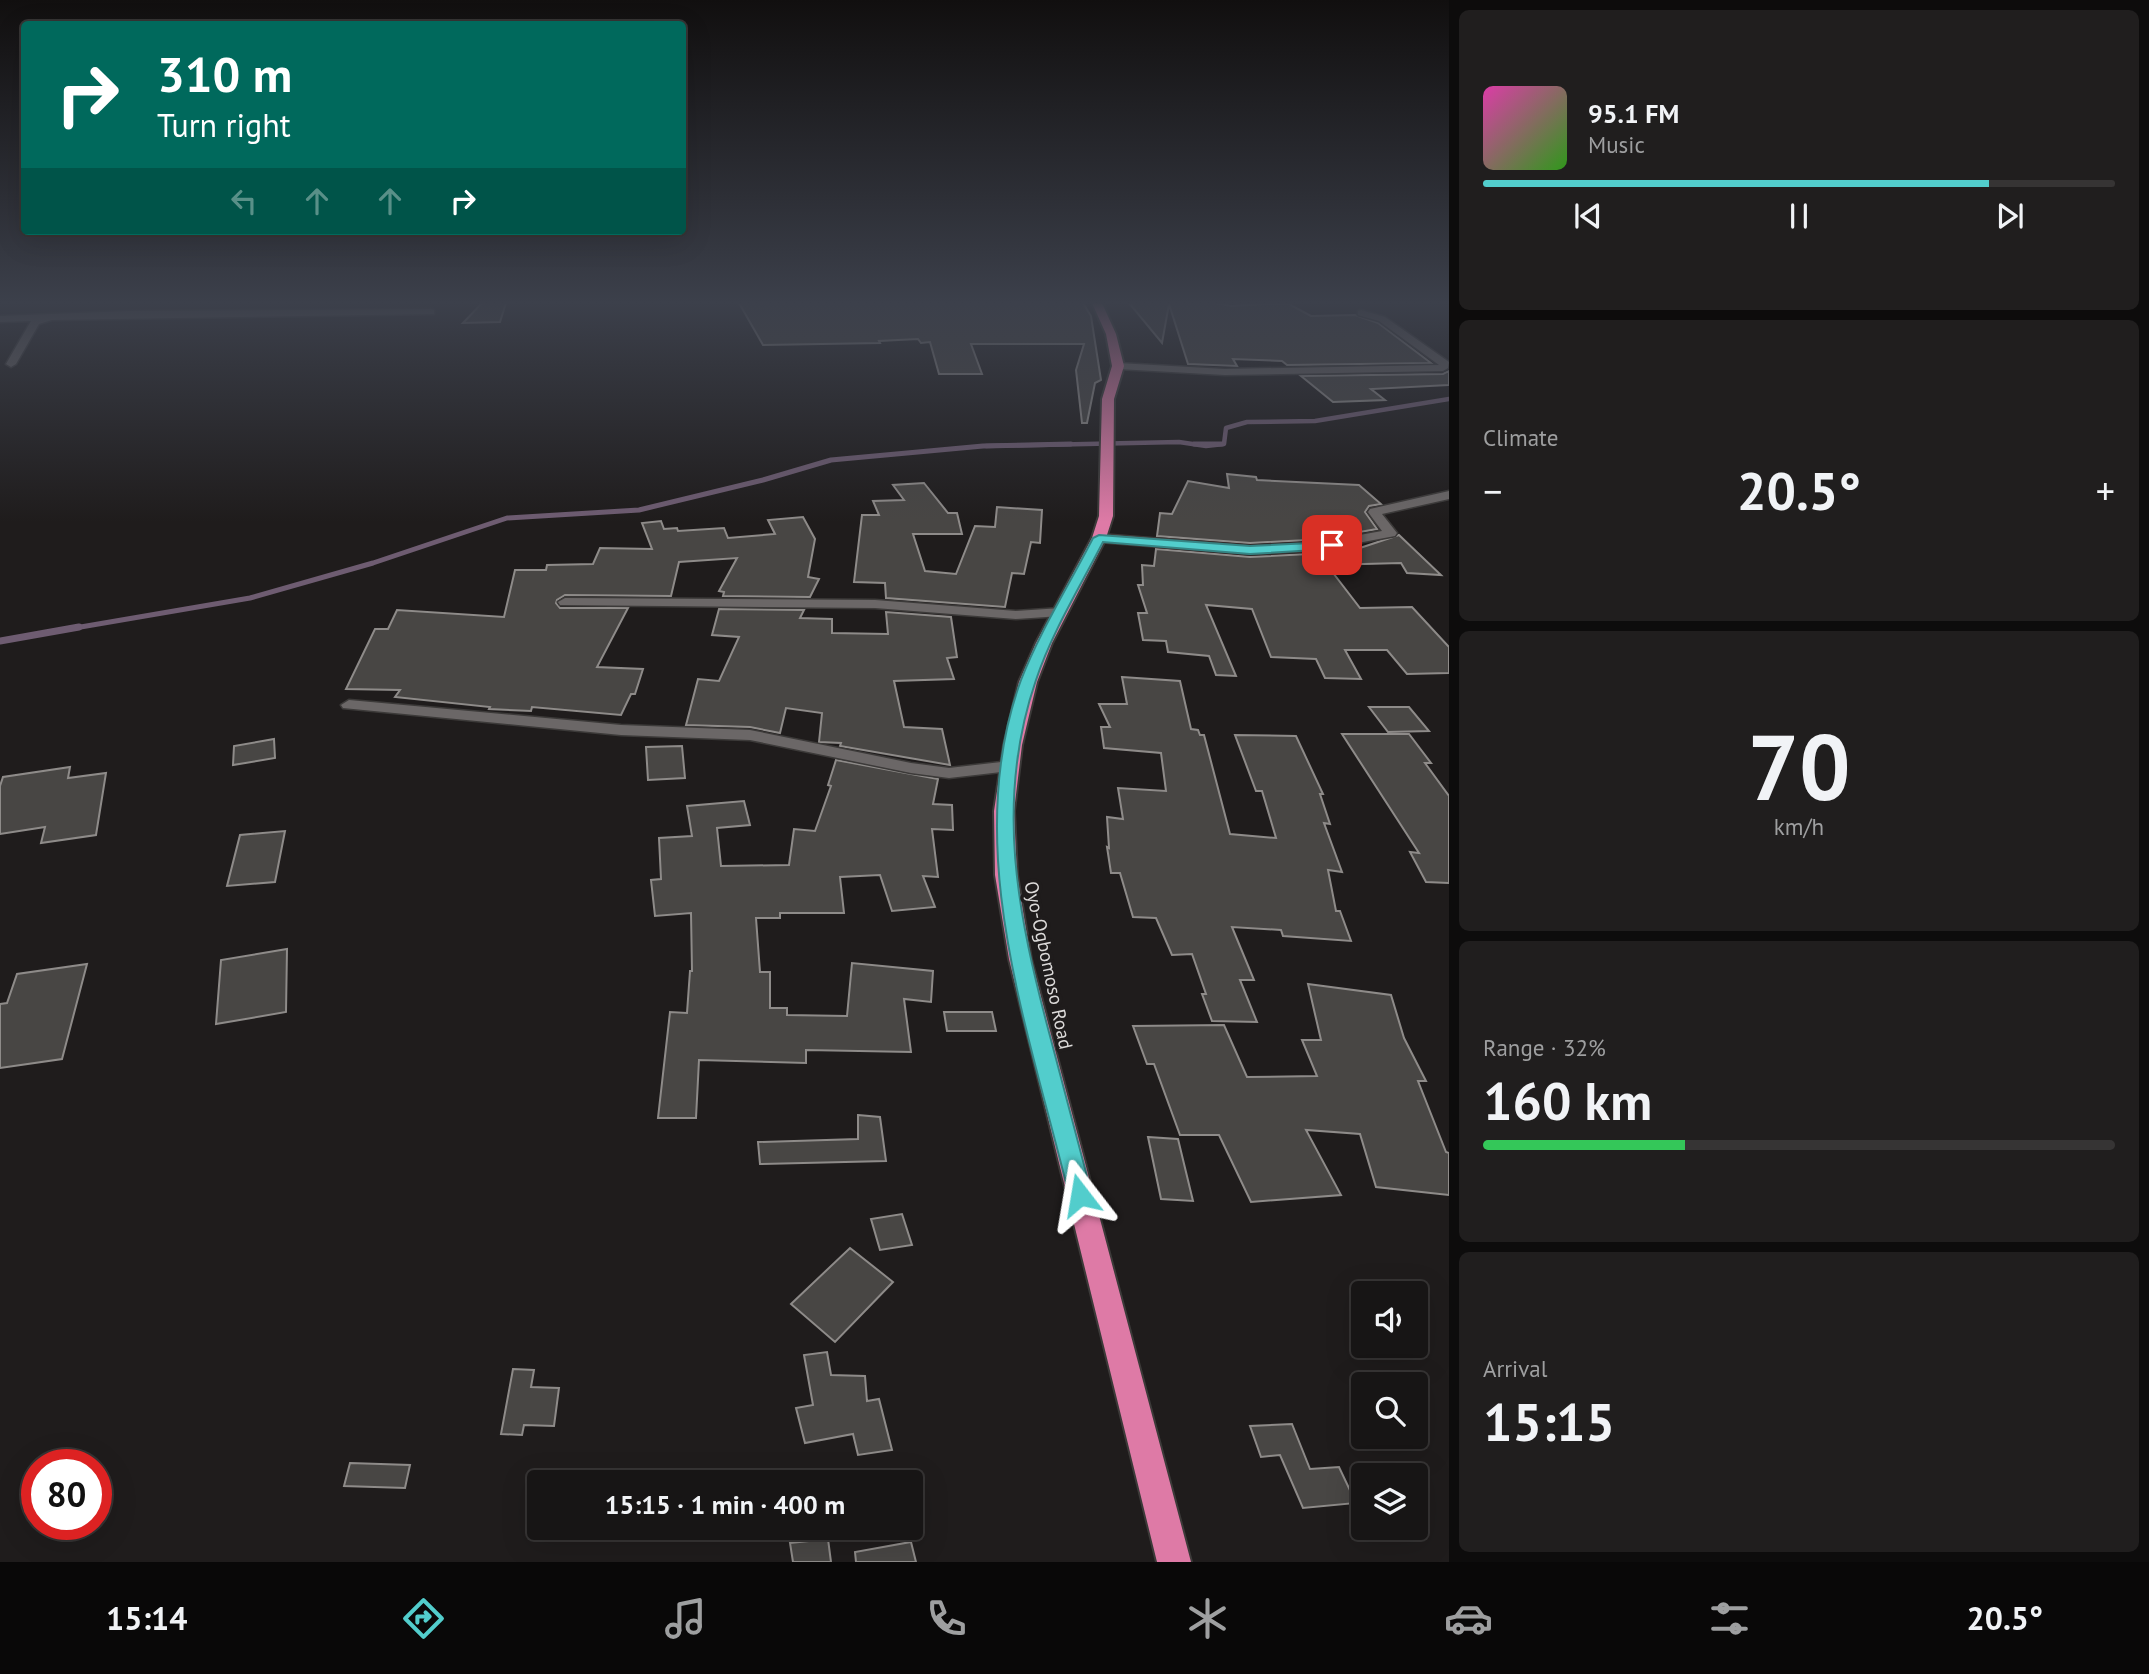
<!DOCTYPE html>
<html lang="en">
<head>
<meta charset="utf-8">
<style>
	body { margin:0; font-family:"PT Sans",sans-serif; background:#201e1e; color:#f1f3f6; height:100vh; display:flex; flex-direction:column; font-size:26px; white-space:nowrap }
	* { box-sizing:border-box; margin:0 }
	p { font-size:23px; color:#9e9fa0 }
	.icon { flex:none; width:38px; height:38px; fill:none; stroke:currentColor; stroke-width:2; stroke-linecap:round; stroke-linejoin:round }
	.map { position:relative; flex:1; overflow:hidden }
	.side { display:flex; flex-direction:column; gap:10px; padding:10px; background:#0d0c0c; width:700px }
	.side>* { flex:none }
	.banner { position:absolute; left:21px; top:21px; width:665px; height:214px; border-radius:7px; box-shadow:0 7px 28px #0002,0 0 0 2px #363434; background:#00695c; color:#fff; overflow:hidden }
	.controls { position:absolute; left:1351px; top:1281px; display:grid; gap:14px }
	.controls a { display:grid; place-items:center; width:77px; height:77px; border-radius:7px; background:#171515; box-shadow:0 7px 28px #0002,0 0 0 2px #363434; font-size:35px }
	.speed { position:absolute; left:21px; top:1449px; display:flex; gap:14px; font-size:35px; font-weight:700; text-align:center }
	.speed>* { display:grid; place-content:center; width:91px; height:91px; border-radius:50%; background:#171515; box-shadow:0 7px 28px #0002,0 0 0 2px #363434; line-height:1 }
	.speed .limit { border:10px solid #d22; background:#fff; color:#111 }
	.pin { position:absolute; display:grid; place-items:center; width:60px; height:60px; color:#fff; margin:-30px; border-radius:14px; box-shadow:0 4px 10px #0006 }
	.me { position:absolute; width:77px; margin:-38px; rotate:346deg; stroke-linejoin:round; filter:drop-shadow(0 0 5px #0008) }
	.turn { display:flex; align-items:center; gap:24px; height:147px; padding:0 21px; font-size:32px }
	.turn .icon { width:91px; height:91px; stroke-width:2.5 }
	.turn b { display:block; font-size:49px; line-height:60px }
	.lanes { display:flex; align-items:center; height:66px; padding:0 21px; background:#0003; justify-content:center; gap:35px; direction:ltr }
	.lanes .off { opacity:.35 }
	.big { font-size:52px; font-weight:700; line-height:1.1 }
	.side .widget { flex:1; display:flex; flex-direction:column; justify-content:center; gap:10px; min-width:0; padding:0 24px; border-radius:10px; background:#201e1e }
	.side .dial { align-items:center; gap:0 }
	.dial b { font-size:91px; line-height:1 }
	.song { display:flex; align-items:center; gap:21px }
	.cover { width:84px; height:84px; border-radius:10px; background:linear-gradient(135deg,hsl(320 70% 55%),hsl(110 70% 35%)) }
	.played { height:7px; border-radius:4px; background:linear-gradient(90deg,#52cdcc 80%,#363434 80%) }
	.keys { display:flex; justify-content:space-around; direction:ltr }
	.heat { display:flex; justify-content:space-between; align-items:center; font-size:38px; direction:ltr }
	.charge { height:10px; border-radius:5px; background:linear-gradient(90deg,#34c759 32%,#363434 0) }
	.trip { position:absolute; left:527px; top:1470px; width:396px; height:70px; border-radius:7px; background:#171515; box-shadow:0 7px 28px #0002,0 0 0 2px #363434; font-weight:700; line-height:70px; text-align:center }
	.tabs { display:flex; height:112px; justify-content:space-around; align-items:center; background:#090808; color:#9e9fa0 }
	.tabs .icon { width:49px; height:49px }
	.tabs .selected { color:#52cdcc }
	.tabs b { font-size:32px; color:#f1f3f6 }
	main { display:flex; flex:1; min-height:0 }
	.map>svg:first-child { display:block }
	.lines { fill:none; stroke-linecap:round; stroke-linejoin:round }
	.stream-far2 { stroke:#6e5c71; stroke-width:4.5 }
	.stream-far1 { stroke:#6e5c71; stroke-width:5 }
	.stream { stroke:#6e5c71; stroke-width:7 }
	.building { fill:#484644; stroke:#8e8b89; stroke-width:2 }
	.minor-casing { stroke:#3c3a39; stroke-width:3 }
	.trunk-casing { stroke:#3c3a39; stroke-width:4 }
	.minor { fill:#6b6767; fill-rule:evenodd }
	.trunk { fill:#de7aa6; fill-rule:evenodd }
	.route { fill:#52cdcc; stroke:#358585; stroke-width:2 }
	.labels { text-anchor:middle; stroke-width:7; stroke-linejoin:round; paint-order:stroke }
	.street-label { font-size:19px; fill:#dcdad9; stroke:#1f1c1c }
</style>
</head>
<body>
<main>
<div class="map">
<svg width="1449" height="1562" viewBox="0 0 1449 1562">
	<rect width="100%" height="100%" fill="#1f1c1c"/>
	<g class="lines">
		<path class="stream-far2" d="M986,446L1179,442L1206,446
			M1206,446L1224,444L1226,428L1247,422L1315,421L1449,399"/>
		<path class="stream-far1" d="M1194,444H1222
			M69,629L250,598L373,563L507,518L639,510L763,480L831,460L983,446L1071,444"/>
		<path class="stream" d="M0,641L79,627"/>
	</g>
	<path class="building" d="M482,303H506L500,322L463,323Z
		M739,303H1083L1091,316L1101,380L1095,383L1087,423H1082L1076,370L1084,344H971L982,374H939L930,342L921,343L918,339L879,341L880,343L763,345Z
		M1129,303H1216L1231,306L1287,303L1311,316L1355,315L1378,323L1431,363L1287,365L1282,361L1233,359L1237,366L1188,364L1169,304L1162,343Z
		M1449,371V385L1371,389L1385,400L1333,402L1301,376L1443,374Z
		M1227,474L1256,477L1257,480L1359,485L1381,504L1369,506L1365,512L1377,529L1354,533L1344,538L1250,543L1157,536L1160,513L1172,514L1188,481L1229,488Z
		M924,483L948,513H957L962,534H913L925,571L956,574L975,526L995,527L997,507L1042,510L1040,543L1031,542L1024,574L1012,573L1005,607L886,598L885,583L854,582L862,515H879L873,501L904,500L893,485Z
		M803,517L815,539L808,577L819,579L810,597L723,596L724,592L719,591L737,558L679,562L671,596L565,595L557,600L556,603L560,608H628L597,667L643,669L635,694H631L621,715L532,707L531,711L489,709L490,707L395,697L400,690L346,689L375,629H388L397,610L504,617L515,570H546L547,565L593,564L600,548L652,549L642,523L661,521L664,529L677,528L678,531L724,528L728,538L775,534L768,520Z
		M1399,535L1441,575L1407,573L1401,563L1327,565L1360,608L1412,607L1449,647V673L1407,674L1387,650H1345L1361,679L1325,678L1316,659L1271,657L1252,609L1206,605L1236,676L1216,675L1209,656L1168,652L1166,641L1143,640L1138,613H1147L1138,585H1143L1142,565L1154,566L1156,549L1250,557L1348,552Z
		M719,609L804,610L800,618L832,619V633L888,634L886,612L951,617L957,657L947,658L954,679L894,681L904,727L942,729L950,765L840,746L841,743L819,742L822,713L786,708L780,733L750,727L686,725L698,679L719,681L739,637L712,635Z
		M1122,677L1180,681L1191,729L1198,730L1200,735H1204L1230,834L1276,838L1262,791H1256L1235,735L1296,736L1323,794H1320L1330,824L1324,823L1342,872L1328,870L1336,911H1340L1351,941L1283,936L1281,930L1232,927L1254,980H1240L1257,1022L1212,1021L1202,994H1206L1192,954L1172,955L1156,918L1133,917L1120,873H1111L1107,847L1109,848L1107,817L1123,819L1118,788L1166,791L1161,753L1104,748L1101,727H1110L1099,704H1127Z
		M1369,707H1409L1429,731L1388,732Z
		M1342,734H1409L1431,763H1425L1449,796V883L1426,882L1410,852L1419,853Z
		M274,739L275,758L233,765L234,746Z
		M682,746L685,778L648,780L646,747Z
		M836,760L938,779L933,804L952,805L953,830L932,829L938,877L923,876L935,907L892,911L880,875L840,877L844,913H780V918H756L760,972H770V1008H787V1015L847,1016L852,963L933,971L931,1002L904,999L911,1052L806,1050V1063L699,1060L696,1118H658L670,1012L687,1013L690,971H692L691,913L655,916L651,880L661,879L659,838L692,836L687,806L744,801L750,825L717,828L721,866L789,865L794,829L815,831L831,786L828,785Z
		M70,767L68,778L106,773L96,835L41,843L45,827L0,834V786L3,777Z
		M285,831L275,882L227,886L240,835Z
		M287,949L286,1012L216,1024L221,960Z
		M87,964L62,1059L0,1068V1004L7,1003L17,974Z
		M1308,984L1391,995L1404,1038L1426,1081H1418L1446,1152L1449,1153V1195L1376,1187L1360,1134L1306,1130L1341,1195L1251,1202L1219,1135H1180L1154,1064H1147L1133,1026L1224,1025L1247,1077L1317,1076L1302,1040H1321Z
		M944,1012H992L996,1031H947Z
		M858,1115L880,1117L886,1161L760,1164L758,1142L858,1139Z
		M1148,1137L1178,1139L1193,1201L1161,1199Z
		M902,1214L912,1245L880,1250L871,1219Z
		M850,1248L893,1282L835,1342L791,1304Z
		M827,1352L831,1375L865,1376L867,1401L879,1399L892,1450L858,1455L853,1434L805,1443L796,1408L813,1405L804,1355Z
		M513,1369L534,1370L531,1387L559,1388L554,1426L524,1425L522,1435L501,1434Z
		M1292,1424L1310,1469L1339,1467L1356,1503L1303,1508L1280,1455L1261,1457L1250,1426Z
		M350,1463L410,1465L405,1488L344,1486Z
		M828,1539L831,1562H793L790,1543Z
		M911,1542L916,1562H856L855,1552Z"/>
	<g class="lines">
		<g class="minor-casing">
			<path id="minor" d="M431,309L434,310V314L52,320L39,324L16,364L11,367L6,364L31,321L0,322V316L129,311Z
				M1361,310L1385,317L1449,362L1448,368L1443,371L1225,375L1118,369L1113,366L1118,363L1225,369L1439,365L1379,321L1358,315V311Z
				M1449,491V499L1382,514L1397,533L1395,536L1363,542L1348,549L1250,554L1099,542L1092,538L1099,534L1250,546L1345,541L1354,536L1382,531L1368,512L1370,509Z
				M565,598L875,600L1016,611L1061,608L1068,612L1061,616L1016,619L875,608L560,605L558,602Z
				M349,700L621,725L750,730L911,763L949,768L1010,761L1019,766L1010,771L949,778L911,773L750,740L621,735L343,708L341,705Z"/>
		</g>
		<g class="trunk-casing">
			<path id="trunk" d="M1092,303H1102L1116,334L1124,366L1114,399L1113,516L1106,538L1052,643L1037,682L1022,745L1014,811L1017,875L1031,959L1191,1562H1157L1009,959L995,875L994,811L1004,745L1019,682L1036,643L1092,538L1099,516L1102,399L1112,366L1106,334Z"/>
		</g>
		<use href="#minor" class="minor"/>
		<use href="#trunk" class="trunk"/>
	</g>
	<linearGradient id="sky" x2="0" y2="1"><stop stop-color="#110f0f"/><stop offset="0.58" stop-color="#3c404b"/><stop offset="1" stop-color="#3c404b" stop-opacity="0"/></linearGradient>
	<rect width="1449" height="522" fill="url(#sky)"/>
	<path class="route" d="M1099,535L1250,546L1332,542L1338,545L1332,549L1250,554L1103,542C1080,587 1052,632 1036,680C994,802 1018,916 1050,1036C1064,1089 1078,1142 1092,1195L1088,1202L1080,1204L1072,1202L1069,1195C1029,1031 960,846 1021,680C1040,631 1069,585 1093,538Z"/>
	<g class="labels">
		<g class="street-label">
			<text transform="translate(1049 965) rotate(78)" y="7">Oyo-Ogbomoso Road</text>
		</g>
	</g>
</svg>
<div class="controls">
<a><svg class="icon" aria-label="sound" viewBox="0 0 24 24"><path d="M4 9h4l5-4v14l-5-4H4zM17 9q2 3 0 6"/></svg></a>
<a><svg class="icon" aria-label="search" viewBox="0 0 24 24"><circle cx="10" cy="10" r="6"/><path d="M15 15l6 6"/></svg></a>
<a><svg class="icon" aria-label="layers" viewBox="0 0 24 24"><path d="M12 4l9 5-9 5-9-5zM3 14l9 5 9-5"/></svg></a>
</div>
<div class="speed"><div class="limit">80</div></div>
<div class="pin" style="left:1332px;top:545px;background:#d93025"><svg class="icon" aria-label="arrive" viewBox="0 0 24 24"><path d="M6 21V4h12l-3 4 3 4H6"/></svg></div>
<svg class="me" style="left:1080px;top:1195px" viewBox="-20 -20 40 40"><path d="M0-17L14 15 0 8-14 15z" fill="#52cdcc" stroke="#fff" stroke-width="4"/></svg>
<div class="trip">15:15 · 1 min · 400 m</div>
<div class="banner">
<div class="turn"><svg class="icon" aria-label="right" viewBox="0 0 24 24"><path d="M7 20v-9h11M14 6l5 5-5 5"/></svg><div><b>310 m</b>Turn right</div></div>
<div class="lanes"><svg class="icon off" aria-label="left" viewBox="0 0 24 24"><path d="M17 20v-9H6M10 6l-5 5 5 5"/></svg><svg class="icon off" aria-label="ahead" viewBox="0 0 24 24"><path d="M12 20V5M6 11l6-6 6 6"/></svg><svg class="icon off" aria-label="ahead" viewBox="0 0 24 24"><path d="M12 20V5M6 11l6-6 6 6"/></svg><svg class="icon" aria-label="right" viewBox="0 0 24 24"><path d="M7 20v-9h11M14 6l5 5-5 5"/></svg></div>
</div>
</div>
<section class="side">
<div class="widget">
<div class="song"><i class="cover"></i><div><b>95.1 FM</b><p>Music</p></div></div>
<div class="played"></div>
<div class="keys"><svg class="icon" aria-label="previous" viewBox="0 0 24 24"><path d="M18 5L8 12l10 7zM5 5v14"/></svg><svg class="icon" aria-label="pause" viewBox="0 0 24 24"><path d="M8 5v14M16 5v14"/></svg><svg class="icon" aria-label="next" viewBox="0 0 24 24"><path d="M6 5l10 7-10 7zM19 5v14"/></svg></div>
</div>
<div class="widget"><p>Climate</p>
<div class="heat"><a>−</a><b class="big">20.5°</b><a>+</a></div>
</div>
<div class="widget dial"><b>70</b><p>km/h</p></div>
<div class="widget"><p>Range · 32%</p><b class="big">160 km</b><div class="charge"></div></div>
<div class="widget"><p>Arrival</p><b class="big">15:15</b></div>
</section>
</main>
<nav class="tabs">
<b>15:14</b>
<svg class="icon selected" aria-label="directions" viewBox="0 0 24 24"><path d="M12 3l9 9-9 9-9-9zM9 14v-3h6M13 9l2 2-2 2"/></svg>
<svg class="icon" aria-label="music" viewBox="0 0 24 24"><path d="M9 18V5l10-2v13"/><circle cx="6" cy="18" r="3"/><circle cx="16" cy="16" r="3"/></svg>
<svg class="icon" aria-label="phone" viewBox="0 0 24 24"><path d="M5 4h4l2 5-3 2q2 4 5 5l2-3 5 2v4C11 20 4 13 5 4z"/></svg>
<svg class="icon" aria-label="climate" viewBox="0 0 24 24"><path d="M12 3v18M4 7l16 10M4 17L20 7"/></svg>
<svg class="icon" aria-label="car" viewBox="0 0 24 24"><path d="M5 17H2v-5l4-1 3-4h7l3 4 3 1v5h-3M9 17h6M6 11h13"/><circle cx="7" cy="17" r="2"/><circle cx="17" cy="17" r="2"/></svg>
<svg class="icon" aria-label="filters" viewBox="0 0 24 24"><path d="M4 7h16M4 17h16"/><circle cx="9" cy="7" r="2"/><circle cx="15" cy="17" r="2"/></svg>
<b>20.5°</b>
</nav>
</body>
</html>
